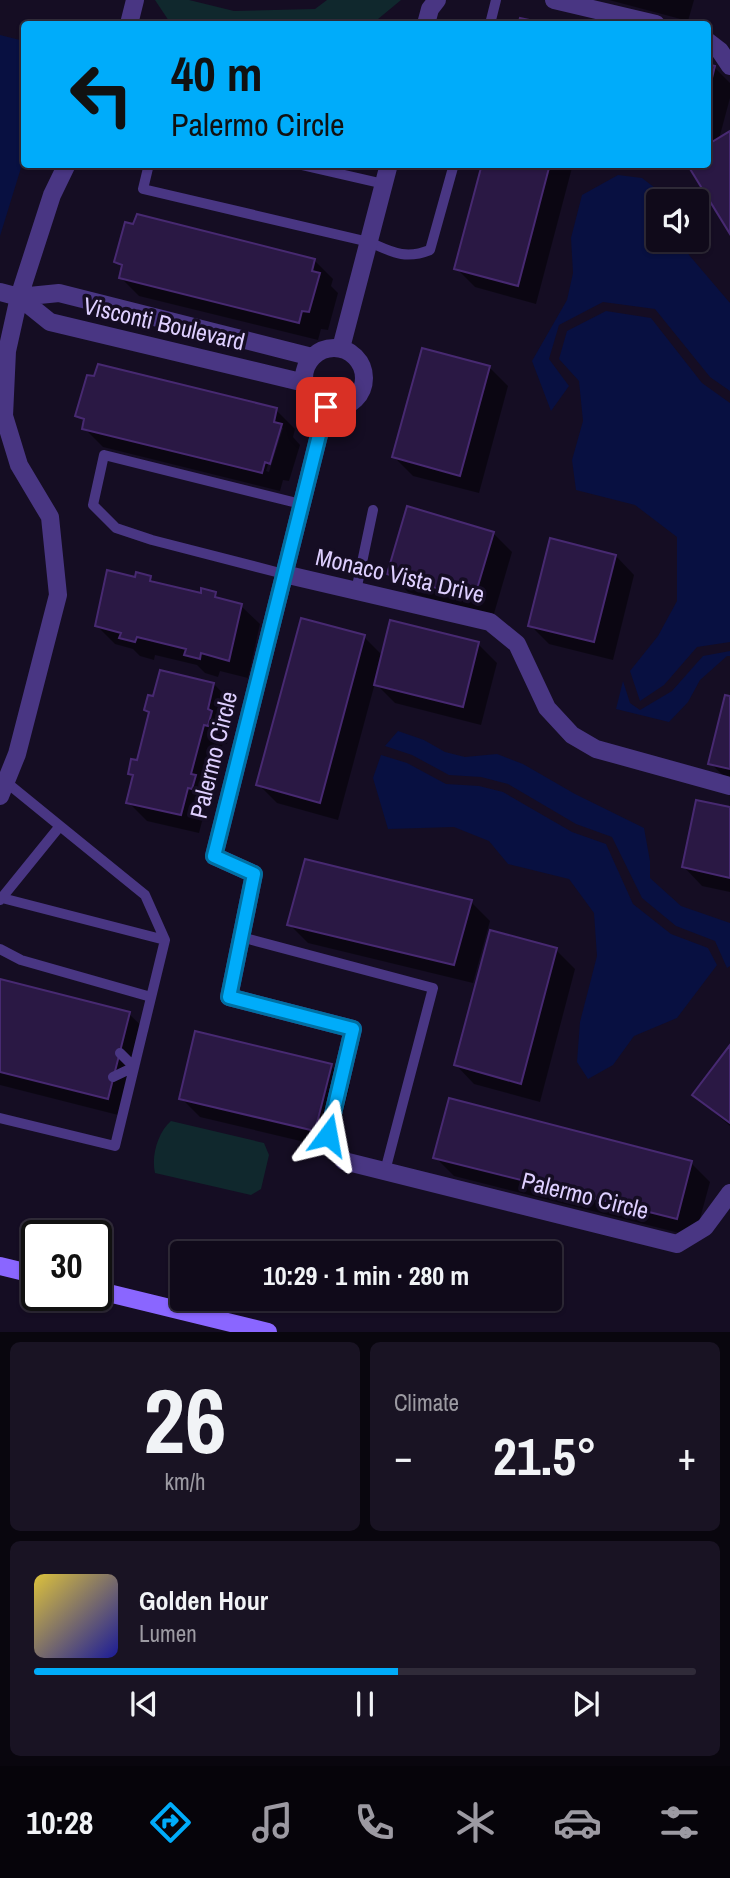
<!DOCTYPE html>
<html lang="en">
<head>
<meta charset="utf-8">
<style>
	body { margin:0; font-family:"Archivo Narrow",sans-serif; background:#191323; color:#f1f3f6; height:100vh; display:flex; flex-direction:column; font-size:26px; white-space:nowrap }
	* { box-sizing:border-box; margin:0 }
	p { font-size:23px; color:#9c9aa2 }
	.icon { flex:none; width:38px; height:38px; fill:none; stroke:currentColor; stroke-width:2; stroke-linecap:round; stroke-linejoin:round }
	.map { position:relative; height:1332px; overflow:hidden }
	.panel { display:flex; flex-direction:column; gap:10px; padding:10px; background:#09060e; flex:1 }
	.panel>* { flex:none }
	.top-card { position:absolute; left:21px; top:21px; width:690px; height:147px; border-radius:7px; box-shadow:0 2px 5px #0004,0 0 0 2px #302b39; background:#00acfa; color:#111; overflow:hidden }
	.controls { position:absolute; left:646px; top:189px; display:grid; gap:14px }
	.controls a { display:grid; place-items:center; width:63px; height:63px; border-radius:7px; background:#100a1a; box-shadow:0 2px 5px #0004,0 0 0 2px #302b39; font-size:35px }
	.speed { position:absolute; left:21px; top:1220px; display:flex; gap:14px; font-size:35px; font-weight:700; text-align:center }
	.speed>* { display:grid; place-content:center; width:91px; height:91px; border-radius:50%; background:#100a1a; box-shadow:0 2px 5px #0004,0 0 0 2px #302b39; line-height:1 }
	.speed .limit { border:4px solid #111; border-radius:10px; background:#fff; color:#111 }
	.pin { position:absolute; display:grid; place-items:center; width:60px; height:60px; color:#fff; margin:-30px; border-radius:14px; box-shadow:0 4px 10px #0006 }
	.me { position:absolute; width:77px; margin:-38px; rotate:13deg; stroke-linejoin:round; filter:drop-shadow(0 0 5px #0008) }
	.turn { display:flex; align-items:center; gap:24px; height:147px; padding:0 35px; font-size:32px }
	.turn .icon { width:91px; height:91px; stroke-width:2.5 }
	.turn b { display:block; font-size:49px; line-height:60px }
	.big { font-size:52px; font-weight:700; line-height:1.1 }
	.panel .card { flex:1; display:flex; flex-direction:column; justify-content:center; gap:10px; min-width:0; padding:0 24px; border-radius:10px; background:#191323 }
	.panel .dial { align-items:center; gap:0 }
	.dial b { font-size:91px; line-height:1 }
	.song { display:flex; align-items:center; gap:21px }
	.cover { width:84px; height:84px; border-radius:10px; background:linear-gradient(135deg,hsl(50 70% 55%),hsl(240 70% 35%)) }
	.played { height:7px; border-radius:4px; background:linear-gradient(90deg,#00acfa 55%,#302b39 55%) }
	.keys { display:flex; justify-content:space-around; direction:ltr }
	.heat { display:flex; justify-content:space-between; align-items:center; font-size:38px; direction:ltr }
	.panel .tiles { flex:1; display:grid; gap:10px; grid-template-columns:1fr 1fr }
	.card:last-child { grid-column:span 2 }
	.trip { position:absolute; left:170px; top:1241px; width:392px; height:70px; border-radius:7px; background:#100a1a; box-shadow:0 2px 5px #0004,0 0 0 2px #302b39; font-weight:700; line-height:70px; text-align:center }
	.dock { display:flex; height:112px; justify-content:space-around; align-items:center; background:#06040a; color:#9c9aa2 }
	.dock .icon { width:49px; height:49px }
	.dock .current { color:#00acfa }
	.dock b { font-size:32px; color:#f1f3f6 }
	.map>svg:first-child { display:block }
	.green { fill:#10282d }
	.water { fill:#081041 }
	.shadow { fill:#0007; fill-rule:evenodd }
	.building { fill:#2a1844; stroke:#472971; stroke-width:2 }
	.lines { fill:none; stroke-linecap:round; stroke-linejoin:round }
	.lane { stroke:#493683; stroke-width:10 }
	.street { stroke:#493683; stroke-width:18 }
	.secondary { stroke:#8a66ff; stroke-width:18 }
	.route-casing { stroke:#0070a2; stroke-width:18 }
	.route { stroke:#00acfa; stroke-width:12 }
	.labels { text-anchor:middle; stroke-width:7; stroke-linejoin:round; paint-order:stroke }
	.street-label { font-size:24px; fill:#decfff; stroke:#150d23 }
</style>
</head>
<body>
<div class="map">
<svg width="730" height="1332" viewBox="0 0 730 1332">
	<rect width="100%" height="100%" fill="#150d23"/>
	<path class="green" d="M155,0H189L234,11L315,9L327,0H401L372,24H187L169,21Z
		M171,1121L264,1143L269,1155L261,1189L251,1195L155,1173C151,1156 158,1132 171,1121Z"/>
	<path class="water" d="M0,35L24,41V158L0,236Z
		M618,175L642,178L672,201H658V240H685L689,255L730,303V391L710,377L655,309L603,302L559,325L549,359L569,386L551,411L532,361L567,300L573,273L571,238L582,195Z
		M606,311L651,318L702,383L730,403V642L697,647L664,685L640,701L630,671L658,636L677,601V537L635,505L576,490L572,460L583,421L579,381L559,359L567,331Z
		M730,651V656H727L700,680L688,702L669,722L616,709L623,681L630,703L640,710L672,691L703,656Z
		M398,731L424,740L445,752L465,757L497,754L523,764L575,794L644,828L650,861V878L681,906L730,923V966L727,968L715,941L676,926L642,898L612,837L576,824L508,784L481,777L449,775L412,755L385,746Z
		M381,755L407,763L446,784L479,786L503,792L572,832L606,844L633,904L671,934L708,948L717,965L677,1018L634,1036L613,1065L588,1079L577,1062L580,1022L597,956L594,913L569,879L508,864L489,841L454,827L388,829L373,778Z"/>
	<path class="shadow" d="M609,0H694L688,21Z
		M707,65L714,67L730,83V98L719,139L730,133V231L707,164V147L715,142L707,140Z
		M484,164H573L536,304L475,287L456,268Z
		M314,260L333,279L331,286L338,293L328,330L321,329L318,340L139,296L121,278L123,269L116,262Z
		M489,367L508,386L479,493L413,476L394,457Z
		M276,410L295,429L293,437L300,445L289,481L283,480L280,491L103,447L84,428L85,423L77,415ZM280,425L283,428L269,472L266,471Z
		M493,533L512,552L493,617L408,592L389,574Z
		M616,556L634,575L613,660L549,644L530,625Z
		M150,578L157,584L202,596L215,594L222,601L241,606L260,624L248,678L220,671L218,677L205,673L197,665L155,655L154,660L140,656L133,649L115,644L97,626L136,579Z
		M364,637L383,656L478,644L497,663L481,725L395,703L375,683L338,820L277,803L258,784Z
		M214,684L232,703L226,728L230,731L227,744L223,743L210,791L214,796L211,807L206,806L199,833L147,821L128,802L134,778L129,773L138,762L151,714L146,710Z
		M730,698V782L710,763Z
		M730,809V892L702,886L684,867Z
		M471,902L490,921L473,983L308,943L289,924Z
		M556,950L575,969L540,1102L474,1084L456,1065Z
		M0,981L129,1014L148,1032L126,1117L0,1085Z
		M730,1047V1126L694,1095Z
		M331,1066L350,1085L334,1149L200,1117L181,1098Z
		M435,1157L691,1163L710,1182L695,1237L454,1176Z"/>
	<path class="building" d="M520,18L548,24H518Z
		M707,64L715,66L707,98Z
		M730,131V234L687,164H707V145Z
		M482,164H550L518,286L454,269Z
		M137,214L315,259L312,271L320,273L309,312L302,311L299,323L119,278L122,265L114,262L125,222L133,224Z
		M422,348L490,366L460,476L392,457Z
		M98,364L277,408L274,422L282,424L270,464L265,462L262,473L82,429L84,419L75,416L87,375L94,376Z
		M407,506L494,532L474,599L387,574Z
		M550,538L616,555L594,642L528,626Z
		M107,570L135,577L136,572L151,576L150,581L201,593V588L216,592L215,597L242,604L229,661L201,653L200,659L184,655L186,649L137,637L135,642L119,638L121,633L95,626Z
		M301,618L365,635L320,803L256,785Z
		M390,620L479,642L463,707L374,685Z
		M160,670L214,683L208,709L212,711L208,726L204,725L191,774L196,775L192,789L188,788L181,815L126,803L133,775L128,774L131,759L137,760L149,712L144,710L148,695L153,696Z
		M725,695L730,696V769L708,764Z
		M696,800L730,807V878L682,867Z
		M305,859L472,900L454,965L287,925Z
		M490,930L557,948L521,1084L454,1065Z
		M0,979L130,1012L108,1099L0,1072Z
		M195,1031L332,1064L315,1131L179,1099Z
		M730,1045V1123L692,1095Z
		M449,1098L692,1161L677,1219L433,1158Z"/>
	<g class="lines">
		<path class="lane" d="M490,24L496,0
			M149,164L143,189L369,242C392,252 405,260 430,250L454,164
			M297,164L384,184
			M284,574L152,540L116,528L93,505L104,455L301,504
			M356,591L373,510
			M2,898L165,940
			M0,900L60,826L6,782
			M241,937L433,988L385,1171
			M0,949L21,960L151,997
			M113,1077L134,1067L120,1053
			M0,1118L115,1146L165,940L145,895L60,826"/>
		<path class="street" d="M554,0L656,24
			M129,24L135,0
			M426,24L430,9L437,0
			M707,41L720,51L730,66
			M0,292L19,297L59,293L312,357
			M19,297L50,322L305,383
			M304 378a30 30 0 1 1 60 0a30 30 0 1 1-60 0Z
			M341,348L389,164
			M326,407L214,856L254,874L229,997L353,1029L328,1135L344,1161L677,1244L705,1227L730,1193
			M284,574L490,622L517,644L547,708L572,735L596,749L730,786
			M0,796L17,754L58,595L50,517L19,465L4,416L7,351L19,297L52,195L67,164"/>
		<path class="secondary" d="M0,1266L37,1275
			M96,1290L268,1332"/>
	</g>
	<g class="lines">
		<g class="route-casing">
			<path id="route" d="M326,407L214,856L254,874L229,997L353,1029L328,1135"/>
		</g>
		<use href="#route" class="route"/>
	</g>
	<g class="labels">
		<g class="street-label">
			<text transform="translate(164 324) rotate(13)" y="8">Visconti Boulevard</text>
			<text transform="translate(400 576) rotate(13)" y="8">Monaco Vista Drive</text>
			<text transform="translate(214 755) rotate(-76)" y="8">Palermo Circle</text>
			<text transform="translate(585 1196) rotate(14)" y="8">Palermo Circle</text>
		</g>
	</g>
</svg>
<div class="controls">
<a><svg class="icon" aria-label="sound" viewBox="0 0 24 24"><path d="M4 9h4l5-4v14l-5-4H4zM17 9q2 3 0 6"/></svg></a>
</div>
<div class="speed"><div class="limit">30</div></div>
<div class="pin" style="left:326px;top:407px;background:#d93025"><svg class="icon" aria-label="arrive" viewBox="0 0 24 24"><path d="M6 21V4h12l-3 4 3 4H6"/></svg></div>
<svg class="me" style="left:328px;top:1135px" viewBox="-20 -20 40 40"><path d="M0-17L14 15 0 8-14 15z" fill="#00acfa" stroke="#fff" stroke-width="4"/></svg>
<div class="trip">10:29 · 1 min · 280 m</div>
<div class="top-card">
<div class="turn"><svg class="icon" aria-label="left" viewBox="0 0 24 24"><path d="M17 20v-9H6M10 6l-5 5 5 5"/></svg><div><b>40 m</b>Palermo Circle</div></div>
</div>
</div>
<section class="panel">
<div class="tiles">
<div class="card dial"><b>26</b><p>km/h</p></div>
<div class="card"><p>Climate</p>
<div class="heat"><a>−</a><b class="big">21.5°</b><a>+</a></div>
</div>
<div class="card">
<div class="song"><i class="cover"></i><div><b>Golden Hour</b><p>Lumen</p></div></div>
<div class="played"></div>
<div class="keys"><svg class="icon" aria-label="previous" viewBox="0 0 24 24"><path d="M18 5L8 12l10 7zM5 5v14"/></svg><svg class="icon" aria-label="pause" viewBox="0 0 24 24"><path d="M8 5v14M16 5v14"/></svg><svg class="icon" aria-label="next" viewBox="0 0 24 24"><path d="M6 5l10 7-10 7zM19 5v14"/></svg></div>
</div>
</div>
</section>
<nav class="dock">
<b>10:28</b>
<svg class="icon current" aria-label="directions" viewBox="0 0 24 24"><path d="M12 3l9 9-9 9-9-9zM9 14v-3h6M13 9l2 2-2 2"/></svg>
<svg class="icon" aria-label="music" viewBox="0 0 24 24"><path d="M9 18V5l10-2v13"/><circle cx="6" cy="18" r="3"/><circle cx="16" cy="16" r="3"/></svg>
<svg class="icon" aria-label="phone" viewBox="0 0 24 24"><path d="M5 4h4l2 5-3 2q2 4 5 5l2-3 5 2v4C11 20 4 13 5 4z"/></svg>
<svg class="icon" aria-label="climate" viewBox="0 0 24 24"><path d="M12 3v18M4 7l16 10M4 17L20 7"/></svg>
<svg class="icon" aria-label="car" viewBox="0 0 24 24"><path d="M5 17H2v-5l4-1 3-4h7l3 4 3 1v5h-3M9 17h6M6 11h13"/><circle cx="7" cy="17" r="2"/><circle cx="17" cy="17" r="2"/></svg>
<svg class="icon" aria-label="filters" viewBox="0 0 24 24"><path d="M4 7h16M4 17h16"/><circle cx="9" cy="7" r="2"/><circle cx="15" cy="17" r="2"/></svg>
</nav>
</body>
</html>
